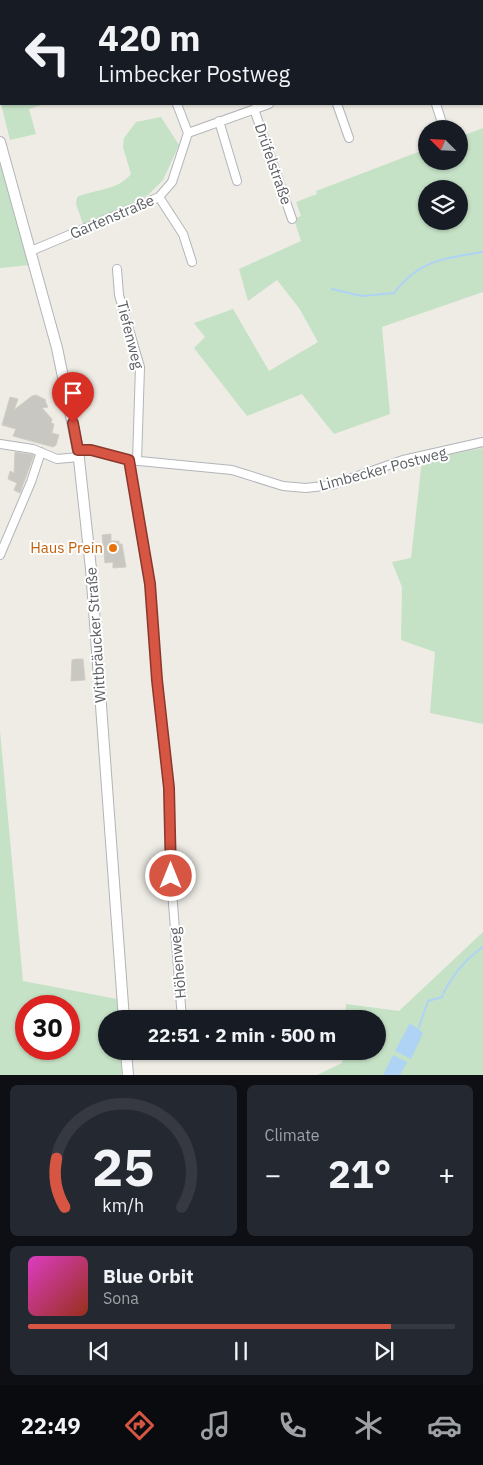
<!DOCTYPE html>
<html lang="en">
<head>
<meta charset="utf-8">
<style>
	body { margin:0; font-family:"IBM Plex Sans",sans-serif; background:#242831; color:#f1f3f6; height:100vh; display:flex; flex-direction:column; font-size:19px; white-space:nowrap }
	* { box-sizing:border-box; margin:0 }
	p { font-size:16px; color:#9ea1a6 }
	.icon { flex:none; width:28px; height:28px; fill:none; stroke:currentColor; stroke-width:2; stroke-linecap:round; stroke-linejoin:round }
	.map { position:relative; height:1075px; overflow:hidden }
	.side { display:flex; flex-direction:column; gap:10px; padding:10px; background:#0d0f14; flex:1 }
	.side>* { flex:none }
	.banner { position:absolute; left:0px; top:0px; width:484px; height:105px; box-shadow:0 1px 4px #0004; background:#171b24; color:#f1f3f6; overflow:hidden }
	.needle { width:32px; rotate:294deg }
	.tools { position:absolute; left:418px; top:120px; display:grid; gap:10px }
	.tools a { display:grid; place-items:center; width:50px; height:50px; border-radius:50%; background:#171b24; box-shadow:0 1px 4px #0004; font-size:25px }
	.speed { position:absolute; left:15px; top:995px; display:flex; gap:10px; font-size:25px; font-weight:700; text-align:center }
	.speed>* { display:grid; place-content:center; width:65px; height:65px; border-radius:50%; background:#171b24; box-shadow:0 1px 4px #0004; line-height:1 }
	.speed .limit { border:8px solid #d22; background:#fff; color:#111 }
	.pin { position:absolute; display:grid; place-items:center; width:42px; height:42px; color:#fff; margin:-51px -21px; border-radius:50% 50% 50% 0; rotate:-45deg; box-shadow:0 0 5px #0007 }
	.pin .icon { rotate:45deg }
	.me { position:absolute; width:55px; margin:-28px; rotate:0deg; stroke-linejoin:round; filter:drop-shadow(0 0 4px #0008) }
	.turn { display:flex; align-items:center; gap:18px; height:105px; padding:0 15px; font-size:22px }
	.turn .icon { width:65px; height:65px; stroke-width:2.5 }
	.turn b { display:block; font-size:35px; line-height:42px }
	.big { font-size:38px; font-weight:800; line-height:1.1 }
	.side .widget { flex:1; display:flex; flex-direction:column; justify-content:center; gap:8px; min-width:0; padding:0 18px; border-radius:8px; background:#242831 }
	.side .dial { align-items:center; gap:0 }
	.dial svg { height:130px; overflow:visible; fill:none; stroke:#363941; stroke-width:7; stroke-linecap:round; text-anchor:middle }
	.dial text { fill:#f1f3f6; stroke:none }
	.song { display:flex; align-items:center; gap:15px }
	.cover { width:60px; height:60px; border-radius:8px; background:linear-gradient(135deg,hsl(310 70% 55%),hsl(10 70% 35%)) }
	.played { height:5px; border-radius:2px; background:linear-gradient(90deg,#d65543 85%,#363941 85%) }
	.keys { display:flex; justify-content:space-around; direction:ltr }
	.heat { display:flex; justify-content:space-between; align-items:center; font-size:28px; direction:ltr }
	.side .tiles { flex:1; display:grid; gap:10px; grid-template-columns:1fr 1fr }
	.widget:last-child { grid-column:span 2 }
	.trip { position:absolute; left:98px; top:1010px; width:288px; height:50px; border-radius:25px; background:#171b24; box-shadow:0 1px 4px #0004; font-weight:800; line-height:50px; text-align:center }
	.menu { display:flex; height:80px; justify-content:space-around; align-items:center; background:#090b0e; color:#9ea1a6 }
	.menu .icon { width:35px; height:35px }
	.menu .active { color:#d65543 }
	.menu b { font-size:22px; color:#f1f3f6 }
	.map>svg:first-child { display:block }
	.green { fill:#c5e2c6; fill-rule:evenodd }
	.water { fill:#aed3f5 }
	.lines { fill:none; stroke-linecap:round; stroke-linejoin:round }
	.stream { stroke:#aed3f5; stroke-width:2 }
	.building { fill:#c9c7c2; stroke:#d2cec4 }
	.street-casing { stroke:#b2b5b9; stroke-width:10 }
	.secondary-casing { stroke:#b2b4b8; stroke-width:12 }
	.street { stroke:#fff; stroke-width:8 }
	.secondary { stroke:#fff; stroke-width:10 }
	.route-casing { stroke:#8b372c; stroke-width:12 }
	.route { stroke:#d65543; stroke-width:9 }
	.food-dot { fill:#e8710a; stroke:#fff; stroke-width:2 }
	.labels { text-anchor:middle; stroke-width:4; stroke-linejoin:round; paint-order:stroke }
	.street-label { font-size:15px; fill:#5d6064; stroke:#fff }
	.food-label { font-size:15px; fill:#c56008; stroke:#fff; text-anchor:end }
</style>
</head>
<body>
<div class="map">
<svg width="483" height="1075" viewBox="0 0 483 1075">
	<rect width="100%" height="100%" fill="#eeece5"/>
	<path class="green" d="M1,99V104H45L29,109L36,134L10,140L0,100Z
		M161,117L179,145L163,180L148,195L90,223L83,224L76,204L77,197C95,189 117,191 131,174L123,147L124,138L136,122Z
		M483,128V292L382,327L390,414L334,434L302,394L247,416L194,348L205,337L194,323L233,309L269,371L318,342L299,308L277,280L248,301L239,269L301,241L294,219L301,216L296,202L317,194L316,191L426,149V161H459V137ZM426,189H459V221H426Z
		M0,161L30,265L0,268Z
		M483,448V724L430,713L435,652L401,640L402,587L392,562L411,558L422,460Z
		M0,731L23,981L117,999L119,1019H106V1051H120L122,1075H0ZM26,1006H69V1049H26Z
		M483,932V1075H317L342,1063L343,1051H376V1019H345L346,1004L399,1011Z"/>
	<path class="water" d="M410,1023L423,1033L411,1059L395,1051Z
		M393,1055L407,1062L400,1075H383Z"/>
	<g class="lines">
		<path class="stream" d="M332,289L362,296L394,293C419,260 444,258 483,252
			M418,1030L428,1001L442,997C449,979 466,958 483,947"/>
	</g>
	<path class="building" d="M36,395L46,400L45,401L48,407L42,408L52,419L51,423L54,424L52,433L59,435L56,445L53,447L13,436L16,429L2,425L10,397L18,399L14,410L32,396Z
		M15,452L34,455L20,493L14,490L17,483L8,479L10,471L14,473Z
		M111,534V541H119V544H122L126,567L113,568V562L105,563L102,535Z
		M76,659H83L85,680L71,681L72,660Z"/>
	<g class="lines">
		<g class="street-casing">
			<path id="street" d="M250,0L252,1
				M355,0L356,1
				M433,0L434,1
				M165,1L168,0
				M482,28H483
				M177,104L188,133
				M337,104L349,138
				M436,104L444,129
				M254,109L292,219
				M219,121L237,181
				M159,197L183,234L192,262
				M31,251L159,197L172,182L188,133L269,104
				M117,269L119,295L140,367L137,461
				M0,444L33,449L57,459L79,457
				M78,450L85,449L129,460L232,470L283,486L306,488L332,485L403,460L483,442
				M129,460L151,593L157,680L169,788L171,878L182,1019
				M0,555L31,482L41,452"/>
		</g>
		<g class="secondary-casing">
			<path id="secondary" d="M0,142L57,348L78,450L91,569L124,1019
				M126,1051L128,1075"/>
		</g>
		<use href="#street" class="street"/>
		<use href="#secondary" class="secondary"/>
	</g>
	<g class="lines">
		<g class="route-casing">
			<path id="route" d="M73,423L78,450H91L129,460L150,584L157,680L169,788L171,876"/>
		</g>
		<use href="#route" class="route"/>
	</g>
	<circle class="food-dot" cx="113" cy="548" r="5"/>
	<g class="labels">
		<g class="street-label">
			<text transform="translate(273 164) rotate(71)" y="5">Drüfelstraße</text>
			<text transform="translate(112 217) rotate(-23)" y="5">Gartenstraße</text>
			<text transform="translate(130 335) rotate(76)" y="5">Tiefenweg</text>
			<text transform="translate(383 469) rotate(-15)" y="5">Limbecker Postweg</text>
			<text transform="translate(96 635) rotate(-94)" y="5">Wittbräucker Straße</text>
			<text transform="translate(178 963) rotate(-95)" y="5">Höhenweg</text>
		</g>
		<g class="food-label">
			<text x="103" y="553">Haus Prein</text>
		</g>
	</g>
</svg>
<div class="tools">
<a><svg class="needle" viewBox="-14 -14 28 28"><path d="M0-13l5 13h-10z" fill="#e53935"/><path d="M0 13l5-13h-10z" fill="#9ea1a6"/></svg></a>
<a><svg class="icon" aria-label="layers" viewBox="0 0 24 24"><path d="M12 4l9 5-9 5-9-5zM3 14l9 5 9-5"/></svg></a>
</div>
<div class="speed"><div class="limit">30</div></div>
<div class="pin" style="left:73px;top:423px;background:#d93025"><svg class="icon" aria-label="arrive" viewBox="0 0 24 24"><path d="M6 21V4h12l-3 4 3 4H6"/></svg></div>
<svg class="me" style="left:171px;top:876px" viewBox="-20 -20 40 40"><circle r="17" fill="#d65543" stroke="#fff" stroke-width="3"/><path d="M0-11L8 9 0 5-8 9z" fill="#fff"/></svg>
<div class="trip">22:51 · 2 min · 500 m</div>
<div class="banner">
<div class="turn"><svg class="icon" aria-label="left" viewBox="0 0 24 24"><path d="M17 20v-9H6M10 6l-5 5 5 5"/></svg><div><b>420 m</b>Limbecker Postweg</div></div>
</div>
</div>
<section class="side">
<div class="tiles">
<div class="widget dial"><svg viewBox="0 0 100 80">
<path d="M14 69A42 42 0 1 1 86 69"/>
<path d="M14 69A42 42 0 0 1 9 39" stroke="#d65543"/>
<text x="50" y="56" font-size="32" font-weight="700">25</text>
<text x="50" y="72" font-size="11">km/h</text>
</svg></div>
<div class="widget"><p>Climate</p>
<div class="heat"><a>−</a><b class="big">21°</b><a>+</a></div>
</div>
<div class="widget">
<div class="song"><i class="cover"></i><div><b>Blue Orbit</b><p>Sona</p></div></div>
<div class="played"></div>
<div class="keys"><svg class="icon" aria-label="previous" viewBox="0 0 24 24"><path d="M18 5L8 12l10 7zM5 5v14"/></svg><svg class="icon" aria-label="pause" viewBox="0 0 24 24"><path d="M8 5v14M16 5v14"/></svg><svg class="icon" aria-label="next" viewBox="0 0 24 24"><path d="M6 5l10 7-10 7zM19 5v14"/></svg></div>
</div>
</div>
</section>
<nav class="menu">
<b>22:49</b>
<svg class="icon active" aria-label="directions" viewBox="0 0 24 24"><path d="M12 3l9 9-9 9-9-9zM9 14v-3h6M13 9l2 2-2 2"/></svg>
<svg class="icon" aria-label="music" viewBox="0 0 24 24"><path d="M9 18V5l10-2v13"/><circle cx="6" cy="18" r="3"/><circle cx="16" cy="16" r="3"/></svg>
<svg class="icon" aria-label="phone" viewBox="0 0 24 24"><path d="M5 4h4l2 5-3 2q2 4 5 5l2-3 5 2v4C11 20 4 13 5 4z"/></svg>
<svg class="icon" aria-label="climate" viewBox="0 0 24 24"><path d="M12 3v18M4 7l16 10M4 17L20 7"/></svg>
<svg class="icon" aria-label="car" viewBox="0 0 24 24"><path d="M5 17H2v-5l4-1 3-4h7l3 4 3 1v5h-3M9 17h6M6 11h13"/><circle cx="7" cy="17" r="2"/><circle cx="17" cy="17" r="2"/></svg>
</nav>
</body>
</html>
